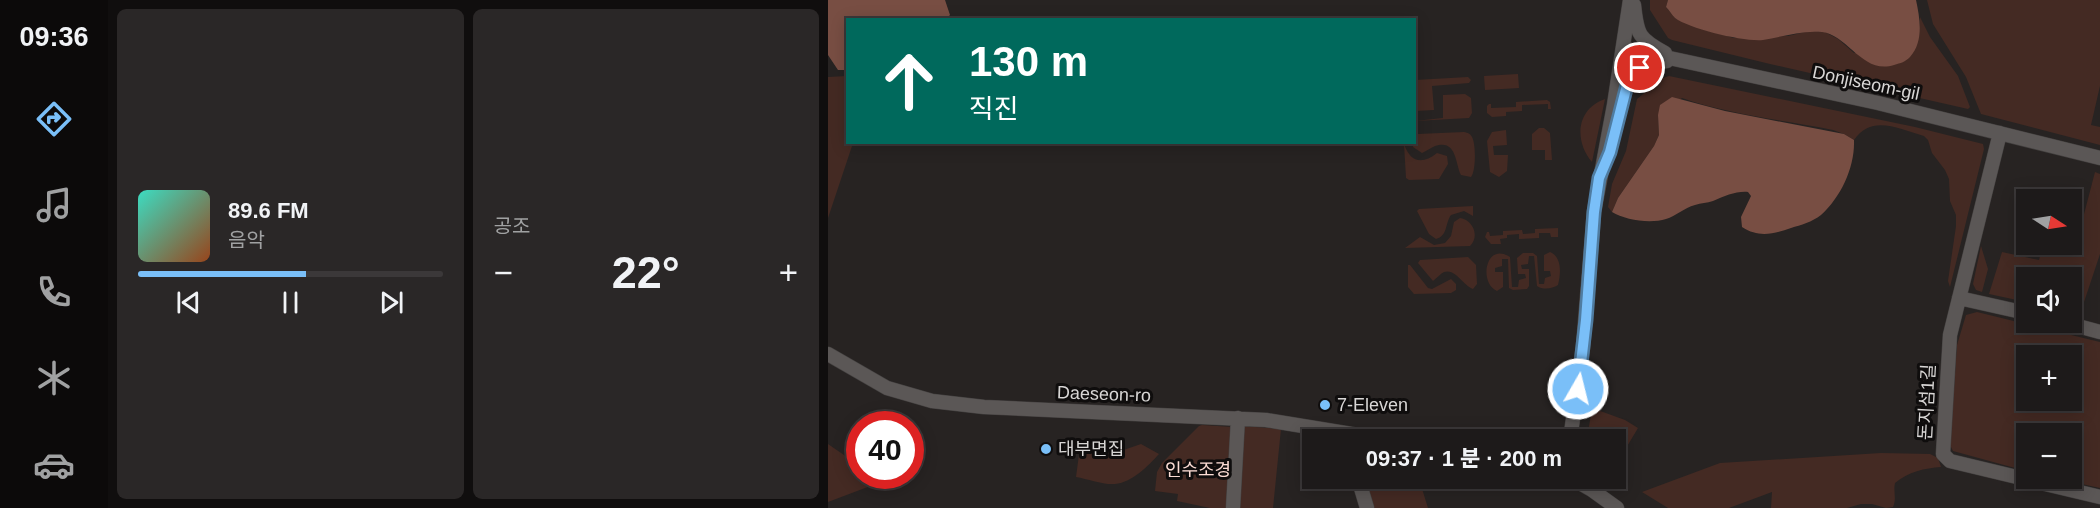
<!DOCTYPE html>
<html lang="ko">
<head>
<meta charset="utf-8">
<style>
	body { margin:0; font-family:Arial,"Noto Sans KR",sans-serif; background:#2a2727; color:#f1f3f6; height:100vh; display:flex; flex-direction:column; font-size:22px; white-space:nowrap }
	* { box-sizing:border-box; margin:0 }
	p { font-size:20px; color:#a0a1a2 }
	.icon { flex:none; width:33px; height:33px; fill:none; stroke:currentColor; stroke-width:2; stroke-linecap:round; stroke-linejoin:round }
	.map { position:relative; flex:1; overflow:hidden }
	.details { display:flex; flex-direction:column; gap:9px; padding:9px; background:#100e0e; width:720px }
	.details>* { flex:none }
	.top-card { position:absolute; left:18px; top:18px; width:570px; height:126px; border-radius:0px; box-shadow:0 3px 15px #0003,0 0 0 2px #3b3839; background:#00695c; color:#fff; overflow:hidden }
	.needle { width:39px; rotate:102deg }
	.tools { position:absolute; left:1188px; top:189px; display:grid; gap:12px }
	.tools a { display:grid; place-items:center; width:66px; height:66px; border-radius:0px; background:#1d1a1a; box-shadow:0 3px 15px #0003,0 0 0 2px #3b3839; font-size:30px }
	.speed { position:absolute; left:18px; top:411px; display:flex; gap:12px; font-size:30px; font-weight:700; text-align:center }
	.speed>* { display:grid; place-content:center; width:78px; height:78px; border-radius:50%; background:#1d1a1a; box-shadow:0 3px 15px #0003,0 0 0 2px #3b3839; line-height:1 }
	.speed .limit { border:9px solid #d22; background:#fff; color:#111 }
	.pin { position:absolute; display:grid; place-items:center; width:51px; height:51px; color:#fff; margin:-26px; border:3px solid #fff; border-radius:50%; box-shadow:0 2px 6px #0007 }
	.me { position:absolute; width:66px; margin:-33px; rotate:8deg; stroke-linejoin:round; filter:drop-shadow(0 0 4px #0008) }
	.turn { display:flex; align-items:center; gap:21px; height:126px; padding:0 24px; font-size:27px }
	.turn .icon { width:78px; height:78px; stroke-width:2.5 }
	.turn b { display:block; font-size:42px; line-height:51px }
	.big { font-size:45px; font-weight:800; line-height:1.1 }
	.details .tile { flex:1; display:flex; flex-direction:column; justify-content:center; gap:9px; min-width:0; padding:0 21px; border-radius:9px; background:#2a2727 }
	.song { display:flex; align-items:center; gap:18px }
	.cover { width:72px; height:72px; border-radius:9px; background:linear-gradient(135deg,hsl(170 70% 55%),hsl(20 70% 35%)) }
	.played { height:6px; border-radius:3px; background:linear-gradient(90deg,#7abff8 55%,#3b3839 55%) }
	.keys { display:flex; justify-content:space-around; direction:ltr }
	.heat { display:flex; justify-content:space-between; align-items:center; font-size:33px; direction:ltr }
	.details .tiles { flex:1; display:grid; gap:9px; grid-template-columns:repeat(2,1fr) }
	.trip { position:absolute; left:474px; top:429px; width:324px; height:60px; border-radius:0px; background:#1d1a1a; box-shadow:0 3px 15px #0003,0 0 0 2px #3b3839; font-weight:800; line-height:60px; text-align:center }
	main { display:flex; flex:1; min-height:0 }
	.menu { display:flex; flex-direction:column; width:108px; justify-content:space-around; align-items:center; background:#0c0a0a; color:#a0a1a2 }
	.menu .icon { width:42px; height:42px }
	.menu .on { color:#7abff8 }
	.menu b { font-size:27px; color:#f1f3f6 }
	.map>svg:first-child { display:block }
	.green { fill:#442a23; fill-rule:evenodd }
	.forest { fill:#784e43 }
	.lines { fill:none; stroke-linecap:round; stroke-linejoin:round }
	.minor-casing { stroke:#444140; stroke-width:15 }
	.minor { stroke:#5b5756; stroke-width:14 }
	.route-casing { stroke:#4f7ca1; stroke-width:15 }
	.route { stroke:#7abff8; stroke-width:10 }
	.poi-dot { fill:#7abff8; stroke:#0f0d0d; stroke-width:2 }
	.labels { text-anchor:middle; stroke-width:6; stroke-linejoin:round; paint-order:stroke }
	.street-label { font-size:18px; fill:#d8d6d5; stroke:#0f0d0d }
	.poi-label { font-size:18px; fill:#d8d6d5; stroke:#0f0d0d; text-anchor:start }
	.park-label { font-size:18px; fill:#fbdcd4; stroke:#0f0d0d }
</style>
</head>
<body>
<main>
<nav class="menu">
<b>09:36</b>
<svg class="icon on" aria-label="directions" viewBox="0 0 24 24"><path d="M12 3l9 9-9 9-9-9zM9 14v-3h6M13 9l2 2-2 2"/></svg>
<svg class="icon" aria-label="music" viewBox="0 0 24 24"><path d="M9 18V5l10-2v13"/><circle cx="6" cy="18" r="3"/><circle cx="16" cy="16" r="3"/></svg>
<svg class="icon" aria-label="phone" viewBox="0 0 24 24"><path d="M5 4h4l2 5-3 2q2 4 5 5l2-3 5 2v4C11 20 4 13 5 4z"/></svg>
<svg class="icon" aria-label="climate" viewBox="0 0 24 24"><path d="M12 3v18M4 7l16 10M4 17L20 7"/></svg>
<svg class="icon" aria-label="car" viewBox="0 0 24 24"><path d="M5 17H2v-5l4-1 3-4h7l3 4 3 1v5h-3M9 17h6M6 11h13"/><circle cx="7" cy="17" r="2"/><circle cx="17" cy="17" r="2"/></svg>
</nav>
<section class="details">
<div class="tiles">
<div class="tile">
<div class="song"><i class="cover"></i><div><b>89.6 FM</b><p>음악</p></div></div>
<div class="played"></div>
<div class="keys"><svg class="icon" aria-label="previous" viewBox="0 0 24 24"><path d="M18 5L8 12l10 7zM5 5v14"/></svg><svg class="icon" aria-label="pause" viewBox="0 0 24 24"><path d="M8 5v14M16 5v14"/></svg><svg class="icon" aria-label="next" viewBox="0 0 24 24"><path d="M6 5l10 7-10 7zM19 5v14"/></svg></div>
</div>
<div class="tile"><p>공조</p>
<div class="heat"><a>−</a><b class="big">22°</b><a>+</a></div>
</div>
</div>
</section>
<div class="map">
<svg width="1272" height="508" viewBox="0 0 1272 508">
	<rect width="100%" height="100%" fill="#272322"/>
	<path class="green" d="M822,0H840L838,7L847,18L874,29L906,38L960,36L981,31L997,32L1010,39L1026,53L1091,37L1092,17L1102,37L1130,76L1142,107L1140,109L942,64L844,40L840,38L822,10Z
		M1099,0H1272V86L1263,125L1272,127V145L1153,114L1138,77L1105,24Z
		M690,74L691,88L657,90L656,76Z
		M19,76L20,142L25,143L0,218V77Z
		M841,76L1087,127L1155,144L1156,149L1122,287L1120,281L1128,226V215L1122,201L1121,179L1117,170L1104,153L1100,140L1096,136C1070,129 1044,114 1026,140L1016,134L1005,130C955,120 903,115 854,98L830,115L831,135L826,146L790,198L784,212L780,207L784,184L798,151L809,99L835,78Z
		M640,77L643,80L641,83L604,86L606,110L587,111V80Z
		M637,94L643,98L644,113L641,118L587,121L615,118V95Z
		M777,99L764,162C746,141 748,109 777,99Z
		M719,100L722,102L723,109H720V104L694,105V111L678,112V116L664,117L659,113V106L661,104H663V108L688,107V102Z
		M711,128H716L722,133L724,160H717V150H704V134Z
		M678,130L679,145L665,146L666,155H680L679,171L671,177L662,172L659,141L664,132Z
		M636,132C640,133 642,133 644,137C648,144 648,171 643,177L633,175C627,163 629,139 607,146C602,148 599,151 594,153L585,147L587,138L590,134Z
		M576,144C582,162 594,165 609,153L619,156L620,164L611,179L581,180L578,178Z
		M1267,172L1272,174V254L1252,314L1244,312V278H1198V302L1161,294L1174,252L1211,260L1215,245L1244,244V240L1249,241Z
		M645,206V216L636,211L623,215C617,223 620,236 608,239L601,234L589,211L591,209Z
		M632,218C645,220 652,236 642,246L577,248L592,237L606,245L617,243L623,236L626,222Z
		M730,228V237H723L722,233H711V238L691,239V234L679,235V238L672,239L673,244H663L657,237L659,232H661L662,236L675,235V231L694,230L695,234L707,233V229Z
		M1153,246L1160,269L1154,292L1148,290L1145,284Z
		M695,253H705L709,256L711,284H716L717,278L723,276L722,271H716V255L722,252C734,257 733,273 730,285C724,289 715,290 709,286L706,256H701L700,264L693,265L694,269H701V286L699,289L685,290L681,288L680,259H674V266L667,268V272H675V287L669,291C650,283 658,241 682,257L684,287H690L691,280L698,278L697,274H690L689,258Z
		M640,257L648,265L649,284L645,289C635,285 627,268 616,272C612,274 609,278 605,281L590,263L592,260Z
		M580,265H582L600,288L604,289L623,279L628,284V290L623,293L586,294L580,287Z
		M1149,312L1272,342V488L1231,479L1244,478V434H1198V471L1125,451L1122,445L1129,345L1138,315ZM1198,356H1244V400H1198Z
		M764,408L797,420L810,428L788,465V440L759,439Z
		M374,425L404,427L400,508H382L349,501L350,494L327,491L329,472L334,463L371,426Z
		M415,426L453,429L445,508H410Z
		M0,444L29,464L31,467L32,476H38L45,485L0,502Z
		M313,444L331,454C320,466 305,482 287,484C275,485 260,479 248,477L252,447L284,454Z
		M1053,453L1102,454L1110,458L1113,467C1097,468 1080,472 1067,483C1065,492 1069,498 1065,507L1058,508L1044,504H1033L1019,508H943L944,492L901,508H840L814,492L892,463Z
		M535,479H591L600,508H544Z"/>
	<path class="forest" d="M0,0H117L122,15L117,20H20L19,70H10L0,55Z
		M840,0H1088C1092,19 1096,41 1082,57C1077,62 1073,63 1066,65C1035,75 1020,35 994,32C974,30 954,37 935,40C916,42 862,29 847,18C844,15 841,10 838,7Z
		M844,97L897,111L1016,134L1026,140C1027,167 1013,197 993,215C984,222 973,225 963,228C945,234 931,238 914,227L913,217L923,196L920,192C908,191 897,196 885,201C879,203 873,203 867,205C856,208 848,216 838,219C822,224 797,220 784,212L790,198L826,146L831,135L830,115L832,105Z"/>
	<g class="lines">
		<g class="minor-casing">
			<path id="minor" d="M806,5C809,35 811,39 837,53
				M795,48L1050,103L1272,158
				M794,102C802,74 808,64 839,61
				M1172,133L1122,335L1115,454L1122,461L1272,497
				M1131,298L1198,313
				M1235,322L1272,332
				M0,354L59,388L104,401L156,407L438,420L560,440
				M742,440L755,347L766,212L786,105L802,0
				M530,478L539,508
				M743,478L764,490L789,508
				M405,508L410,418"/>
		</g>
		<use href="#minor" class="minor"/>
	</g>
	<g class="lines">
		<g class="route-casing">
			<path id="route" d="M750,389L758,320L766,212L771,178L782,152L799,85L805,74L812,68"/>
		</g>
		<use href="#route" class="route"/>
	</g>
	<g class="poi-dot">
		<circle cx="497" cy="405" r="6"/>
		<circle cx="218" cy="449" r="6"/>
	</g>
	<g class="labels">
		<g class="street-label">
			<text transform="translate(1038 83) rotate(12)" y="6">Donjiseom-gil</text>
			<text transform="translate(276 394) rotate(2)" y="6">Daeseon-ro</text>
			<text transform="translate(1099 402) rotate(-87)" y="6">돈지섬1길</text>
		</g>
		<g class="poi-label">
			<text x="509" y="411">7-Eleven</text>
			<text x="230" y="455">대부면집</text>
		</g>
		<g class="park-label">
			<text x="370" y="476">인수조경</text>
		</g>
	</g>
</svg>
<div class="tools">
<a><svg class="needle" viewBox="-14 -14 28 28"><path d="M0-13l5 13h-10z" fill="#e53935"/><path d="M0 13l5-13h-10z" fill="#a0a1a2"/></svg></a>
<a><svg class="icon" aria-label="sound" viewBox="0 0 24 24"><path d="M4 9h4l5-4v14l-5-4H4zM17 9q2 3 0 6"/></svg></a>
<a>+</a>
<a>−</a>
</div>
<div class="speed"><div class="limit">40</div></div>
<div class="pin" style="left:812px;top:68px;background:#d93025"><svg class="icon" aria-label="arrive" viewBox="0 0 24 24"><path d="M6 21V4h12l-3 4 3 4H6"/></svg></div>
<svg class="me" style="left:750px;top:389px" viewBox="-20 -20 40 40"><circle r="17" fill="#7abff8" stroke="#fff" stroke-width="3"/><path d="M0-11L8 9 0 5-8 9z" fill="#fff"/></svg>
<div class="trip">09:37 · 1 분 · 200 m</div>
<div class="top-card">
<div class="turn"><svg class="icon" aria-label="ahead" viewBox="0 0 24 24"><path d="M12 20V5M6 11l6-6 6 6"/></svg><div><b>130 m</b>직진</div></div>
</div>
</div>
</main>
</body>
</html>
